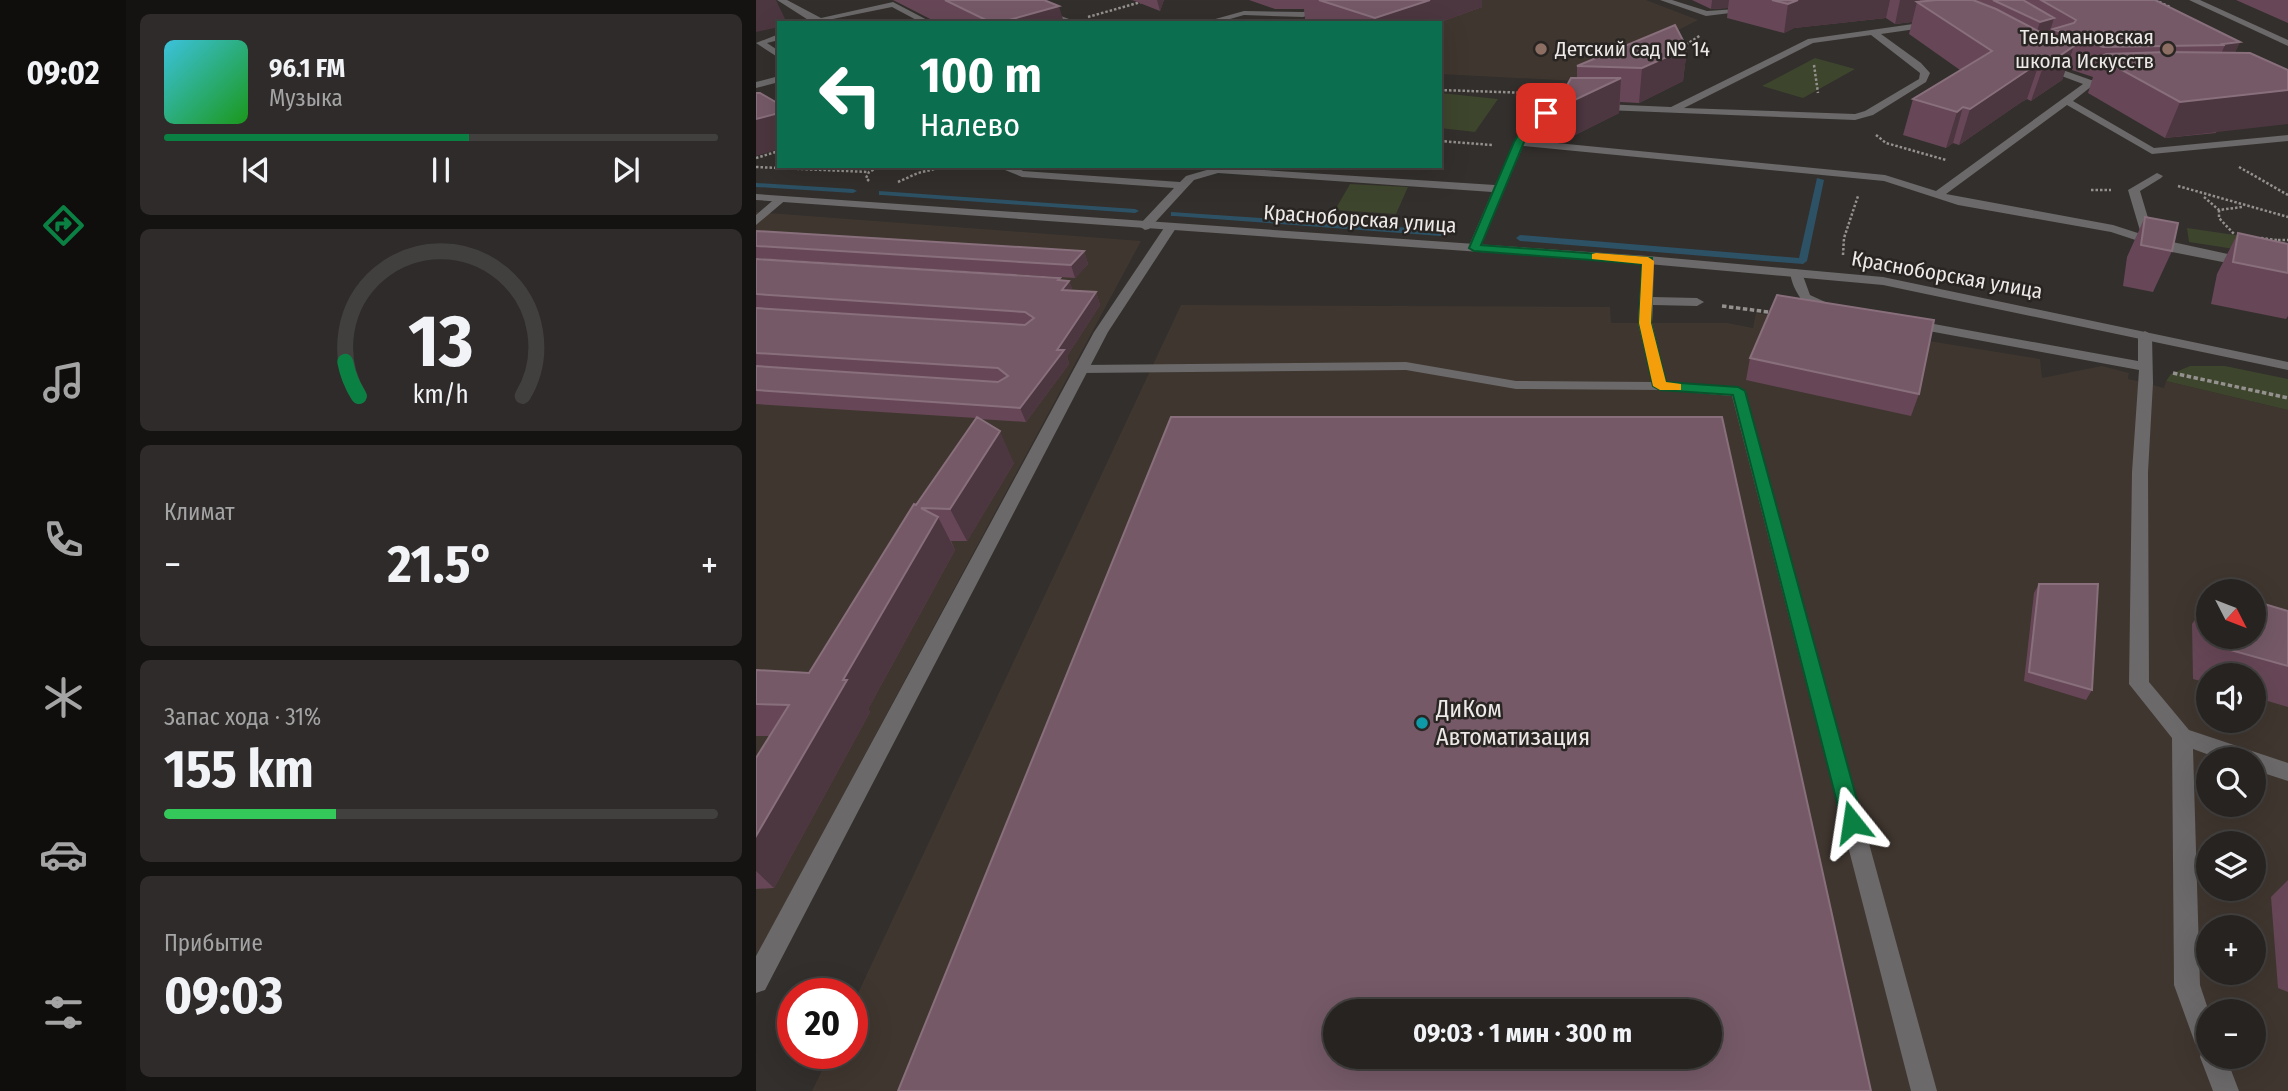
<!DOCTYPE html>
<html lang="ru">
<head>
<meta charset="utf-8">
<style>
	body { margin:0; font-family:"Fira Sans Condensed",sans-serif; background:#2e2b2a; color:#f1f3f6; height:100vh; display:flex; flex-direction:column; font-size:26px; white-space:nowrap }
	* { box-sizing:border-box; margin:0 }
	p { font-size:23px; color:#a4a4a5 }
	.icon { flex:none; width:38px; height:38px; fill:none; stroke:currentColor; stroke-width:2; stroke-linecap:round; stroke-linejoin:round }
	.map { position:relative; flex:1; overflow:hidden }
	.side { display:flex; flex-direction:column; gap:14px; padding:14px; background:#151312; width:630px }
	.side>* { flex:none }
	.guide { position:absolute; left:21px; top:21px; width:665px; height:147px; border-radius:0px; box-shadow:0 7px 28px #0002,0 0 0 2px #42403f; background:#0b6e4f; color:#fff; overflow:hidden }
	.needle { width:46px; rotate:132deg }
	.controls { position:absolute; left:1440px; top:579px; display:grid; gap:14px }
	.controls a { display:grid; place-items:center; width:70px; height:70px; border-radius:50%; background:#262321; box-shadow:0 7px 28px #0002,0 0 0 2px #42403f; font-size:35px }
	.speed { position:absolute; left:21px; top:978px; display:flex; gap:14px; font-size:35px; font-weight:700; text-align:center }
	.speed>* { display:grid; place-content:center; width:91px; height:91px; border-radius:50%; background:#262321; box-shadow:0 7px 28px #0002,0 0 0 2px #42403f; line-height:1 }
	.speed .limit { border:10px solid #d22; background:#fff; color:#111 }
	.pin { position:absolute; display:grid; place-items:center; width:60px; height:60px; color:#fff; margin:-30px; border-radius:14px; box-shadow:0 4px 10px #0006 }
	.me { position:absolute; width:77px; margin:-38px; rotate:345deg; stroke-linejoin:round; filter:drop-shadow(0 0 5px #0008) }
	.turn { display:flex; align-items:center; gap:24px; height:147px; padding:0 28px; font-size:32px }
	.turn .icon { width:91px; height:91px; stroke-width:2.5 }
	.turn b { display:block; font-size:49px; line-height:60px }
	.big { font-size:52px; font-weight:700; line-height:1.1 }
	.side .widget { flex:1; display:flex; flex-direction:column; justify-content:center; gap:10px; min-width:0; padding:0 24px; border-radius:10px; background:#2e2b2a }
	.side .dial { align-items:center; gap:0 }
	.dial svg { height:182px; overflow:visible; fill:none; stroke:#42403f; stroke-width:7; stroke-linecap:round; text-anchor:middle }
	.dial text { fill:#f1f3f6; stroke:none }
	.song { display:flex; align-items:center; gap:21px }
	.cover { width:84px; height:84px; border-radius:10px; background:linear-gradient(135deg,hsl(190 70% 55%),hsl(120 70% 35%)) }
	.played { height:7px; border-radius:4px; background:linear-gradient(90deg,#0b8043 55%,#42403f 55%) }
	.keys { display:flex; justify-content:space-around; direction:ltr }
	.heat { display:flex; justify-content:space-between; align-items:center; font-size:38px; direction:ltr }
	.charge { height:10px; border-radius:5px; background:linear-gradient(90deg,#34c759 31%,#42403f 0) }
	.trip { position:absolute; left:567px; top:999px; width:399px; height:70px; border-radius:35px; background:#262321; box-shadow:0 7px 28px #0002,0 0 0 2px #42403f; font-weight:700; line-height:70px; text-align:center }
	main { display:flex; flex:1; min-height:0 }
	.dock { display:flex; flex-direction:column; width:126px; justify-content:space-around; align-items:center; background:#0f0e0d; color:#a4a4a5 }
	.dock .icon { width:49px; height:49px }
	.dock .selected { color:#0b8043 }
	.dock b { font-size:32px; color:#f1f3f6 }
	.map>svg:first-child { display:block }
	.built { fill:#3f362f; fill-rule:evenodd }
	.green { fill:#3e452d }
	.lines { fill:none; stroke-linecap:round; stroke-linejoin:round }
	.stream { fill:#2d5265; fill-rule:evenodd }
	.path-far1 { stroke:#94918f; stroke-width:2.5; stroke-dasharray:2.5 2; stroke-linecap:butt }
	.path { stroke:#94918f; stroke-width:3.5; stroke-dasharray:4.5 2.5; stroke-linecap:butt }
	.service { fill:#6b6969; fill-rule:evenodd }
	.minor { fill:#6b6969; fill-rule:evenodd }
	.tertiary { fill:#6b6969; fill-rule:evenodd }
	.wall { fill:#674757 }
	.shaded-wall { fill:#4c363f }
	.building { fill:#755967; stroke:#886f7b; stroke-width:2; fill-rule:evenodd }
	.route { fill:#0b8043; stroke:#07532c; stroke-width:2 }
	.slow { fill:#f59e0b }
	.education-dot { fill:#8d6e63; stroke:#292523; stroke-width:2.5 }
	.culture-dot { fill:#0f9aa8; stroke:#292523; stroke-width:2.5 }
	.labels { text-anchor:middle; stroke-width:5; stroke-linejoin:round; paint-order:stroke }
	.far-poi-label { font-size:21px; fill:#ece9e8; stroke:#292523; text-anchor:end }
	.far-street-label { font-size:21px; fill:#ece9e8; stroke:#292523 }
	.poi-label { font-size:24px; fill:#ece9e8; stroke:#292523; text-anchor:start }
</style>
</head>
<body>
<main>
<nav class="dock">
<b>09:02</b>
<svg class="icon selected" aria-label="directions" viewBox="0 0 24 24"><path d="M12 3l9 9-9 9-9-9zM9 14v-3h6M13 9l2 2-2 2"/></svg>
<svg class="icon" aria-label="music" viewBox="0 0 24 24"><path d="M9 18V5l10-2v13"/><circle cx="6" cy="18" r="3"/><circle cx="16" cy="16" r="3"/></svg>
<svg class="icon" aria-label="phone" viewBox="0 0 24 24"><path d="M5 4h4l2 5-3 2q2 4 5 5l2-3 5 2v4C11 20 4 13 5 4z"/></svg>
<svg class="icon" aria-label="climate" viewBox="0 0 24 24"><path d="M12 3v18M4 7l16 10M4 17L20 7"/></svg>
<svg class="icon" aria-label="car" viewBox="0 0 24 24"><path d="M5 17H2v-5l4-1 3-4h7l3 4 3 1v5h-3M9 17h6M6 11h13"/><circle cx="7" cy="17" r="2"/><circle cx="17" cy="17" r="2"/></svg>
<svg class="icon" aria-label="filters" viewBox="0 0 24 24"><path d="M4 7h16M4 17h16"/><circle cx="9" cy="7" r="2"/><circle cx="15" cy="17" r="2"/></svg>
</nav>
<section class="side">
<div class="widget">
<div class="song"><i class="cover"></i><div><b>96.1 FM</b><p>Музыка</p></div></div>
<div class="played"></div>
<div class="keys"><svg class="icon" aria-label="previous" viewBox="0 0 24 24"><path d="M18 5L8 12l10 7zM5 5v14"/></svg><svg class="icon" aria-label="pause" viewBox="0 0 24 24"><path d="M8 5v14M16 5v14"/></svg><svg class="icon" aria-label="next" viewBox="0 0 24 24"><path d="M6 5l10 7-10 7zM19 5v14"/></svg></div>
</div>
<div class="widget dial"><svg viewBox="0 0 100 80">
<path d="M14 69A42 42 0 1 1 86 69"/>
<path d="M14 69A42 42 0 0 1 8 54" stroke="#0b8043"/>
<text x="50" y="56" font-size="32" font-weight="700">13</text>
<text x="50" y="72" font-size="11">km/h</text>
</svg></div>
<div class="widget"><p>Климат</p>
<div class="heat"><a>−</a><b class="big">21.5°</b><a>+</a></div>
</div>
<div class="widget"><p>Запас хода · 31%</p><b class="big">155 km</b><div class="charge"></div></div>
<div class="widget"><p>Прибытие</p><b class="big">09:03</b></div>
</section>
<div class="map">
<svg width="1532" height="1091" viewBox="0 0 1532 1091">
	<rect width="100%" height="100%" fill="#322f2c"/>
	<path class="built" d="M641,0H890L942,20L821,81L684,74V23H576Z
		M0,212L385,241L0,957Z
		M425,305L854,307L855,323H971L997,328L1000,313L1284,359L1286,378L1346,366L1373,373L1372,379L1390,383L1408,388L1410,381L1532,410V1091H56L74,1054H96V1006ZM1452,592H1498V637H1452ZM1452,676H1498V721H1452ZM1452,760H1498V805H1452ZM1452,844H1498V889H1452ZM1452,928H1498V973H1452ZM579,1012H954V1057H579ZM1452,1012H1498V1057H1452Z"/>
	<path class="green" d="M1059,58L1099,69L1047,98L1006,86Z
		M684,93L742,99L719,132L684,128Z
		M594,184L652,187L640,214L579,210Z
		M1431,228L1520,241L1524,256L1433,242Z
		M1434,366H1469L1532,379V410L1410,381L1415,374Z"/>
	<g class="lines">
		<path class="stream" d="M1061,178L1068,180L1051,261L1047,264L764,241L760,238L764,235L1043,258Z
			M0,183L97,189L101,191L97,193L0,187Z
			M123,191L379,209L383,211L379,213L126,195H123Z
			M415,212L685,230L689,233L685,236L418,216H415Z"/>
		<path class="path-far1" d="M1399,0L1414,7
			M332,17L392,0
			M926,47L945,35
			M1058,65L1062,93
			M684,90L774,93
			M1120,135L1130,143L1190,160
			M684,141L736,145
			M0,158L23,151
			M0,167L113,172
			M1483,167L1532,195
			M113,181L110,178L113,172L124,166
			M142,182L162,173L191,166
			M1422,186L1532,217
			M1335,190H1355
			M1448,197L1463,210L1486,207
			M1463,210V218L1478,234
			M1505,238L1521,240L1524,245
			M1522,240H1532
			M1087,255L1088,238L1102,196"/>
		<path class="path" d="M966,306L1020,313
			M1417,373L1532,398"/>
		<path class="service" d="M21,0H31L65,18L137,2L177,23H166L136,7L57,23Z
			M588,0H601L547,17L488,15L460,23H445L488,11L547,12Z
			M904,0H916L951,11L995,8L999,10L950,16Z
			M1433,0H1444L1532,40V46Z
			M286,9L313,19L314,21L301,23L303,21L283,13Z
			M1178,21L1181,26L1125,34L1165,63L1174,73L1170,82L1117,115L1099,120L824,109C796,115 785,113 770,140L1129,175L1180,191L1327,84L1284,68V64L1287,63L1335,80L1360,81L1362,83L1357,86H1336L1317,101L1398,148L1532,135V141L1396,154L1311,105L1190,194L1357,225L1385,234L1372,190L1401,173L1407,176L1405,178L1384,191L1398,238L1532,267V275L1416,252L1355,232L1202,205L1128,181L767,146L724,248L718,252L712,248L736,192L462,173L438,180L393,229L389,230L383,226L385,223L418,188L266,177L249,170V166H259L267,171L424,182L430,176L461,167L739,185L770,121L786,111L824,103L915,107L1052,39ZM1115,35L1164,73L1163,79L1109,111L1099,114L928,108L1057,43Z
			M23,34V40L11,43L23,51V58L0,43Z
			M23,76V82L0,88V82Z
			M22,196L32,198L0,225V215Z
			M892,256L898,260L897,297L941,298L948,302L941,306L897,305L896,323L910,382L982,388L989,392L1181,1091H1155L976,396L904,390L760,389L650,370L325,373L318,369L325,365L650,362L760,381L896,382L882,323L886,260Z
			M1040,269L1046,273L1054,295L1078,306V312C1053,316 1038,295 1034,273Z
			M1156,320L1382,361V335L1389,331L1396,335L1397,383L1392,472L1393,682L1433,730L1532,763V781L1498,770V760H1467L1437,749L1444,985L1453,1012L1452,1057H1470L1483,1091H1457L1444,1057L1445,1053L1439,1043L1418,985L1416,738L1373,684L1376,472L1383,370L1151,327L1149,324Z"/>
		<path class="minor" d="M414,224L420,228L352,332L9,990L0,993V956L338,332L410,225Z"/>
		<path class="tertiary" d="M0,194L892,256L1127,277L1532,362V370L1127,285L892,264L0,200Z"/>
	</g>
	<path class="wall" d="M137,0H288L308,23H182Z
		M376,0H408L404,11Z
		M493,0H726V7L682,23H559L549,19L548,9H519Z
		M936,0H1399L1484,42L1479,52L1460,133L1409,138L1332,93L1337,77L1310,68L1306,80L1275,101L1271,99L1264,103L1203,145L1197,143L1190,148L1147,135L1157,99L1204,70L1153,34L1156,22L1139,24L1130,18L1038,28L1028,33L971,18L972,8L955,9Z
		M1480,0H1532V23Z
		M931,48L927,81L883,103L864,102L863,113L807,141L800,140L801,104L821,78V66Z
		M1389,217L1416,251L1397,292L1367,286L1371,257Z
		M0,231L328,251L332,264L319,278L0,258Z
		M1482,233L1532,244V316L1530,319L1455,304L1461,274Z
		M0,259L313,281L317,291L340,292L344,305L311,356L313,364L270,422L223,419L258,463L211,541H195L199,550L112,709L114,712L18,888L0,889V758L13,736H0V670L53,673L160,505L220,418L0,404Z
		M994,358L1163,394L1155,416L990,380Z
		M1283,584L1336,690L1330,700L1268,681L1278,593Z
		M1452,600V637H1498L1532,611V707L1498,697V676H1452V683L1437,679L1436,624Z
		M1532,880V992L1522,988L1515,897Z"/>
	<path class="shaded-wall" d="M0,0H20L31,23H23V27L0,32Z
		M401,0H408L404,11Z
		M674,0H726V7L682,23H620L619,18Z
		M956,0H973L972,8L955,9Z
		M1016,0H1134L1130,18L1038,28L1028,33L1032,4Z
		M1144,0H1164V4L1161,2L1156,22L1139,24Z
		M303,6L308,23H242Z
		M1298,18L1289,48L1274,52L1284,22Z
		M1484,42L1470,72L1456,74L1469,45L1467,44Z
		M1318,46L1306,80L1275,101L1287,67Z
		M931,48L927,81L883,103L886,68Z
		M1283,64L1271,99L1264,103L1203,145L1214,109L1275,68Z
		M865,78L863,113L807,141L808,105Z
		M1532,90V124L1409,138L1424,102Z
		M1207,107L1197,143L1190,148L1201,112Z
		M23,113V149L0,156V119Z
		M328,251L332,264L319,278L315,265Z
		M304,278L308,288L313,281L318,294L311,304L302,280Z
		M340,292L344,305L311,356L313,364L270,422L264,408L301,350Z
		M244,431L258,463L211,541L194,509Z
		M182,517L199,550L112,709L114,712L18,888L0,871V836L87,680Z"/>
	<path class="building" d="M189,0H288L303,6L242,23H236Z
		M563,0H674L619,18Z
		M1016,0H1042L1032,4Z
		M1180,0H1217L1240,9L1301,41L1318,46L1287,67L1283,64L1275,68L1214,109L1207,107L1201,112L1157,99L1236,51L1161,2Z
		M1237,0H1267L1298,18L1284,22Z
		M1285,0H1399L1484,42L1467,44L1469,45L1347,47L1297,29L1318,23L1320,20Z
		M919,25L931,48L886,68L821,66Z
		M1412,52L1494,53L1532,70V90L1424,102L1344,58L1350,54Z
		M815,78H865L808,105L801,104Z
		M0,93H4L23,104V113L0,119Z
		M1389,217L1422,223L1416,251L1385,245Z
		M0,231L328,251L315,265L0,246Z
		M1482,233L1532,244V273L1477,262Z
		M0,259L304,278L302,280L313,281L306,290L340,292L301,350H308L264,408L0,390V366L242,382L252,376L242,368L0,353V308L269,325L278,318L269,312L0,294Z
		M1021,295L1178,320L1163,394L994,358Z
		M221,417L244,431L194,509L165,508L182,517L87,680H91L0,836V758L33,705L0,704V670L53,673L158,504L160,505Z
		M415,417H966L1115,1091H142ZM579,1012H954V1057H579Z
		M1283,584H1342L1336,690L1273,672Z
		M1498,601L1532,611V666L1460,646V637H1498Z"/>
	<path class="route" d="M790,110L795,113L779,123L768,142L725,245L896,258L895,323L910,382L982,387L989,391L1107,822L1104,828L1096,831L1089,828L1086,822L977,395L904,390L897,386L883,323L886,264L718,251L713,248L758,142L772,119Z"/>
	<path class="slow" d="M840,253L892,257L898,261L895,323L910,382L925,384V390H904L897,386L883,323L886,264L836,259V254Z"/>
	<g class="education-dot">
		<circle cx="785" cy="49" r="7"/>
		<circle cx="1412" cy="49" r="7"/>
	</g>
	<circle class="culture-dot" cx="666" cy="723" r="7"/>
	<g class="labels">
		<g class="far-poi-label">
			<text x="1398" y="44">Тельмановская<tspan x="1398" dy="24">школа Искусств</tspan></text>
			<text x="799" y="56" text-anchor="start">Детский сад № 14</text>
		</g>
		<g class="far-street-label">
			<text transform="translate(604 219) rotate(4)" y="7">Красноборская улица</text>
			<text transform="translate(1191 275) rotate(10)" y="7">Красноборская улица</text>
		</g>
		<g class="poi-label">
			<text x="680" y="717">ДиКом<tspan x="680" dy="28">Автоматизация</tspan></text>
		</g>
	</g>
</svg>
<div class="controls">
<a><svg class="needle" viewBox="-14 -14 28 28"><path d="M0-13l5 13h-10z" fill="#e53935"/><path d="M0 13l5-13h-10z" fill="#a4a4a5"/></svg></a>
<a><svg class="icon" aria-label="sound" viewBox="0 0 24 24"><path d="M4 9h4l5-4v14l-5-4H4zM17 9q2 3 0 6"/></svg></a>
<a><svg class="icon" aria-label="search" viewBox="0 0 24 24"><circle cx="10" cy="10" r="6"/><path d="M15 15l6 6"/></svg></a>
<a><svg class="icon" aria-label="layers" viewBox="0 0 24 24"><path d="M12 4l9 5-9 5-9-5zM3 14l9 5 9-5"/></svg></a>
<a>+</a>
<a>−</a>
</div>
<div class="speed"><div class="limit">20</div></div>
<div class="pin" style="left:790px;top:113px;background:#d93025"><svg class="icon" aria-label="arrive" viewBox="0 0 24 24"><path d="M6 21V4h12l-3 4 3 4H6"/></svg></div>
<svg class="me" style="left:1096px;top:822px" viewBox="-20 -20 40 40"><path d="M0-17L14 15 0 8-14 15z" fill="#0b8043" stroke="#fff" stroke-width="4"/></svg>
<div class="trip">09:03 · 1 мин · 300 m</div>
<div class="guide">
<div class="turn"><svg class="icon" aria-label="left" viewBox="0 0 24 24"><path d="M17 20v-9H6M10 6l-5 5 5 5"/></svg><div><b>100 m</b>Налево</div></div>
</div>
</div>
</main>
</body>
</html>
